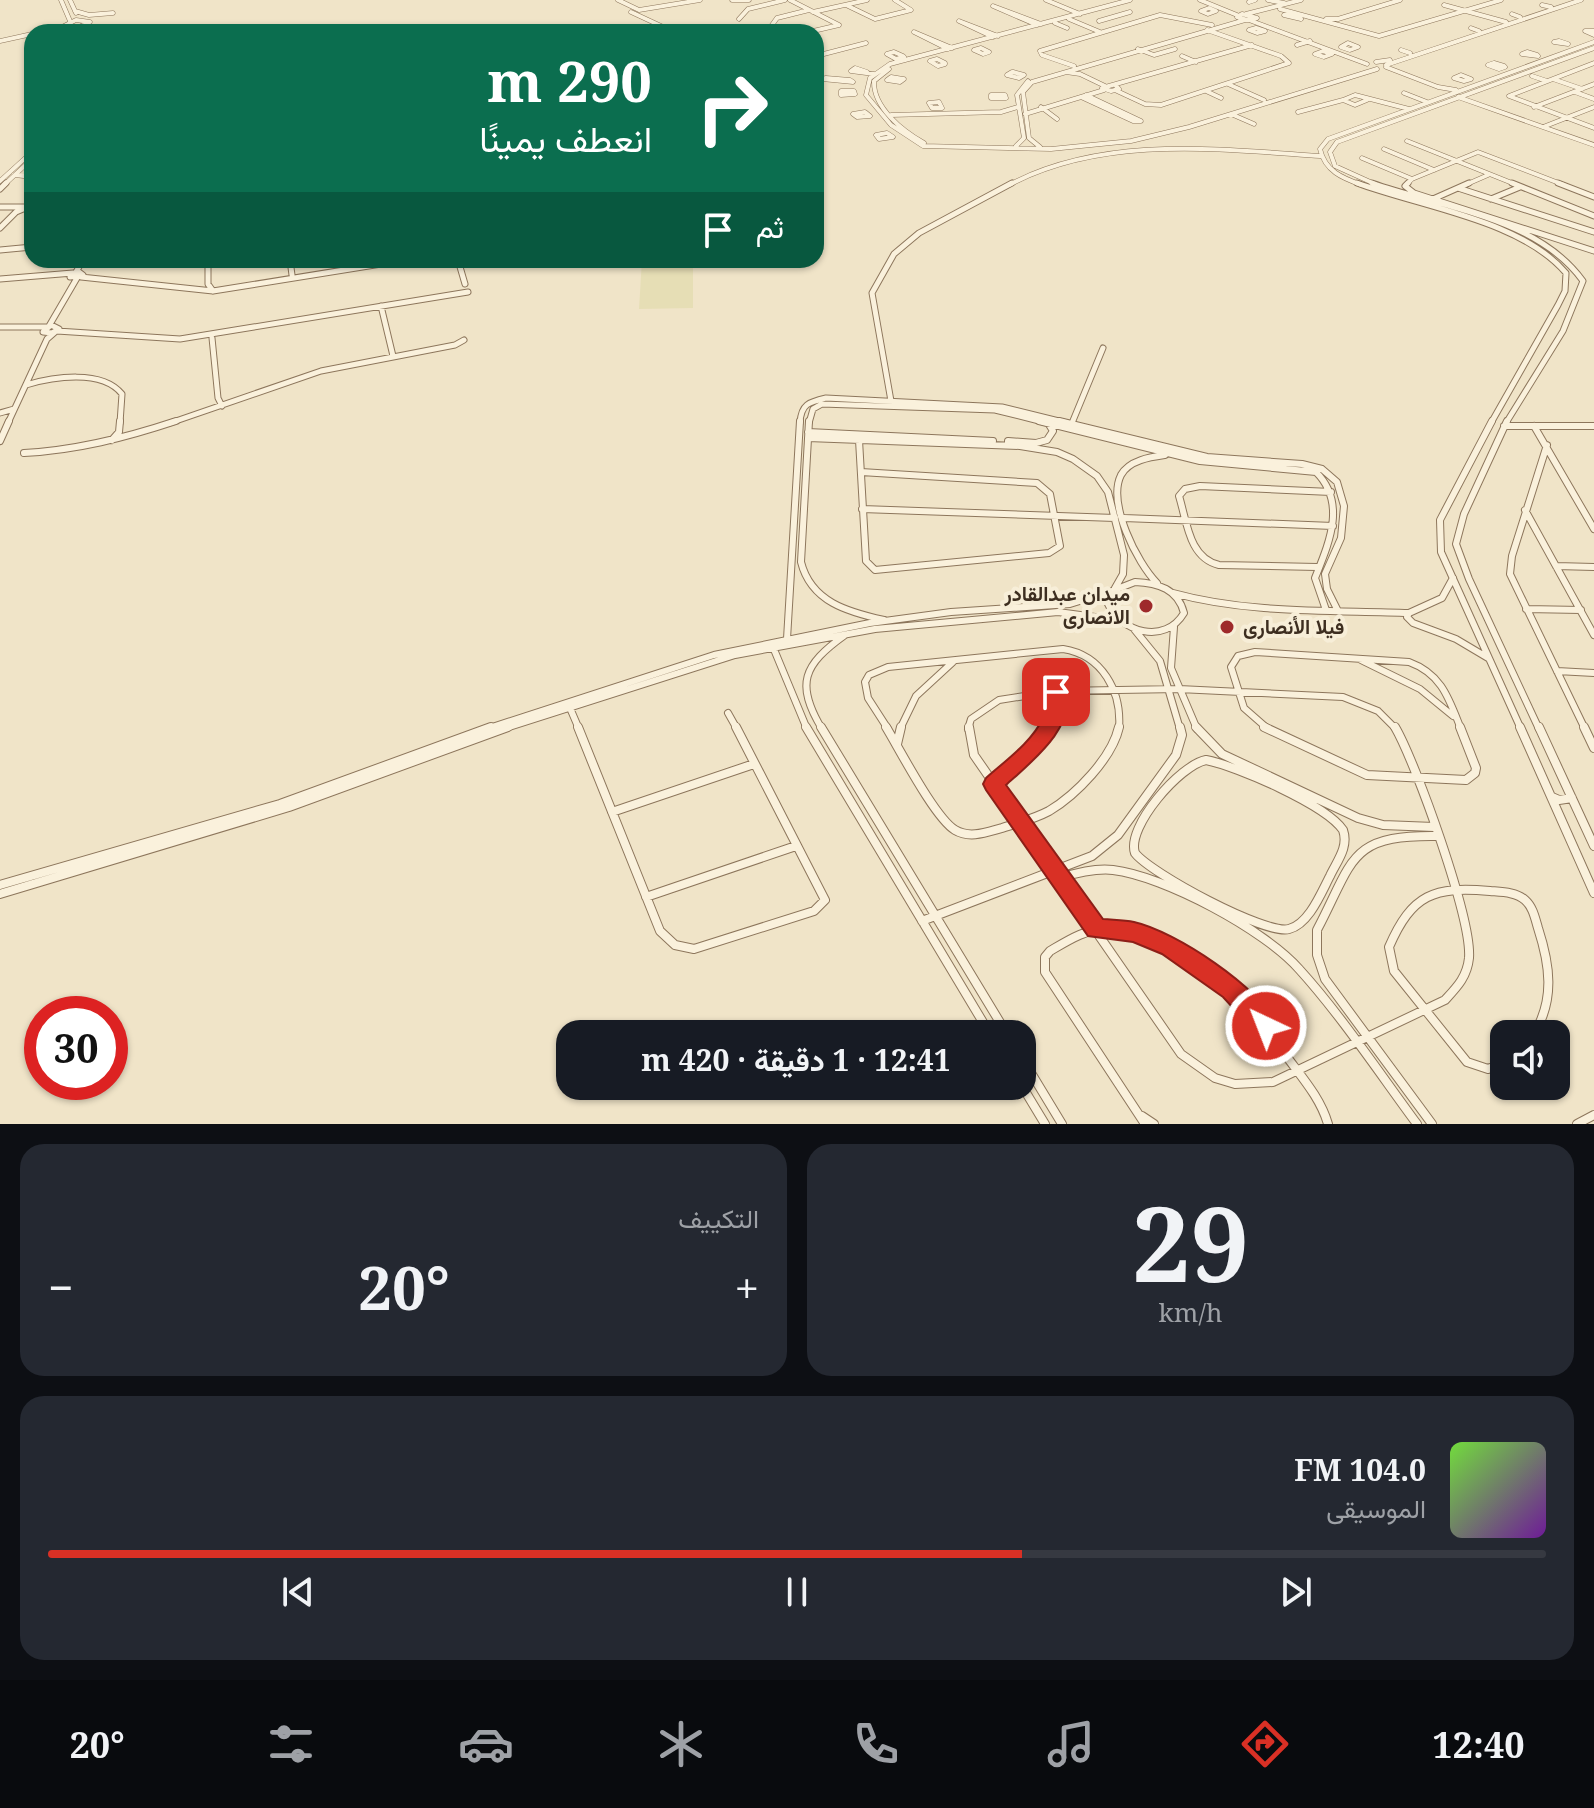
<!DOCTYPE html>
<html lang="ar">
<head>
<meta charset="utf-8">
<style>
	body { margin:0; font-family:"Noto Serif",Vazirmatn,serif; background:#242831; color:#f1f3f6; direction:rtl; height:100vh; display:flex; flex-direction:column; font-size:30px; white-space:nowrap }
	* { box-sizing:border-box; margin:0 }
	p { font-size:26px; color:#9ea1a6 }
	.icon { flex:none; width:44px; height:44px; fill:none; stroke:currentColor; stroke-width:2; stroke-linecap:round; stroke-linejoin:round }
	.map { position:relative; height:1124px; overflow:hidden; direction:ltr }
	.drawer { display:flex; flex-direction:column; gap:20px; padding:20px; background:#0d0f14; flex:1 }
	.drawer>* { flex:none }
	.hud { position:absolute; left:24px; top:24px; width:800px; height:244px; border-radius:24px; box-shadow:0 2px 6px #0004; direction:rtl; background:#0b6e4f; color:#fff; overflow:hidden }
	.fabs { position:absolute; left:1490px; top:1020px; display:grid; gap:16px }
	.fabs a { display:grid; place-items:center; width:80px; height:80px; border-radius:16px; background:#171b24; box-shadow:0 2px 6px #0004; font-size:40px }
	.speed { position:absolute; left:24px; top:996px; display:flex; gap:16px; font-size:40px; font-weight:700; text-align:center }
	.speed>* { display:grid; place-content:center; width:104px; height:104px; border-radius:50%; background:#171b24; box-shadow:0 2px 6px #0004; line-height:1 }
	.speed .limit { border:12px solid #d22; background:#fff; color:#111 }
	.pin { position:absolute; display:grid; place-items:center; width:68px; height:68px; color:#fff; margin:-34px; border-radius:16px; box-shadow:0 4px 12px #0006 }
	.me { position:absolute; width:88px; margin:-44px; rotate:317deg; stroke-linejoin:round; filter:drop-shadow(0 0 6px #0008) }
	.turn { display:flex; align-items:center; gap:28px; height:168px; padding:0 40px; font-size:36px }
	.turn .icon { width:104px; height:104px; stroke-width:2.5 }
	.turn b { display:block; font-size:56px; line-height:68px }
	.then { display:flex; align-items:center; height:76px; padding:0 40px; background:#0003; gap:16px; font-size:30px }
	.big { font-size:60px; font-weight:700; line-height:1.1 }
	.drawer .tile { flex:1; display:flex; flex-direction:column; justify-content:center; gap:12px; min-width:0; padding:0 28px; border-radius:24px; background:#242831 }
	.drawer .dial { align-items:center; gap:0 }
	.dial b { font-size:104px; line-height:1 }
	.song { display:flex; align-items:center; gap:24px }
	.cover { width:96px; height:96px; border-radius:12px; background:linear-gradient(135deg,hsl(100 70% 55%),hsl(280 70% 35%)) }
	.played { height:8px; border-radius:4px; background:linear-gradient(90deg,#d93025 65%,#363941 65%) }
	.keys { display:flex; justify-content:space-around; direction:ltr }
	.heat { display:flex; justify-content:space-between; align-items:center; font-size:44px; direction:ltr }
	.drawer .tiles { flex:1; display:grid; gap:20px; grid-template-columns:1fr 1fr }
	.tile:last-child { grid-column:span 2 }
	.trip { position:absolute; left:556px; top:1020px; width:480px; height:80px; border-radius:24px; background:#171b24; box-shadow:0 2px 6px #0004; font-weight:700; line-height:80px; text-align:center; direction:rtl }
	.menu { display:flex; height:128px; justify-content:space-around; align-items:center; background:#090b0e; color:#9ea1a6 }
	.menu .icon { width:56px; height:56px }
	.menu .active { color:#d93025 }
	.menu b { font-size:36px; color:#f1f3f6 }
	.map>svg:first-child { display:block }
	.farmland { fill:#e6deb5 }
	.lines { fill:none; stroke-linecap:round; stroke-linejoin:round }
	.street-far3-casing { stroke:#8d765c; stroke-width:5 }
	.street-far2-casing { stroke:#8d765c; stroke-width:7 }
	.street-far1-casing { stroke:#8d765c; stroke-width:8 }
	.street-casing { stroke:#8d765c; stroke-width:10 }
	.street-far3 { stroke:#faf1dc; stroke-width:4 }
	.street-far2 { stroke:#faf1dc; stroke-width:5 }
	.street-far1 { stroke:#faf1dc; stroke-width:6 }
	.street { stroke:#faf1dc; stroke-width:8 }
	.route { fill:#d93025; stroke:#8d1f18; stroke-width:2 }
	.poi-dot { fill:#9e2a2b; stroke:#f7eed8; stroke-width:3 }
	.labels { text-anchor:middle; stroke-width:8; stroke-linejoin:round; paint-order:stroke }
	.poi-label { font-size:20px; font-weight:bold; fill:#3d2e20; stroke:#f7eed8; text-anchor:end }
</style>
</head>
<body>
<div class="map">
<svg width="1594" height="1124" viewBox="0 0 1594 1124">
	<rect width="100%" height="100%" fill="#f0e4c8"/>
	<path class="farmland" d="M642,260H693V308L639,309Z"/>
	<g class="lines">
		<g class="street-far3-casing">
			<path id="street-far3" d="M61,0L70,21
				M70,0L76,13
				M618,0L639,10L700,0
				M732,0H749
				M790,0L839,25
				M1046,0L1080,14
				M1130,0L890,64L870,78L866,95L891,125L923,146L1051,149L1131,141L1189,127L1377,69
				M1200,0L1237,15
				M1268,0L1284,3
				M1249,2L1255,0
				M846,5L875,19L911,10L895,0
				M1444,5L1506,22
				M1542,5L1551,7
				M1209,8L1216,11L1208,14L1201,11Z
				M1280,9L1379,36L1501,0
				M75,11L89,15L113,13
				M631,12L674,32
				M813,12L867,0
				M1242,14L1257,18L1247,20L1237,17Z
				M1246,14L1301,0
				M1288,14L1300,18L1301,19L1284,15Z
				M1512,14L1520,17
				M739,19L748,9L785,0
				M1069,19L1100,32
				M1326,19H1338L1400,0
				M76,20L90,22L77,28L64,26Z
				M1249,20L1367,64
				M1099,21L1130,12
				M1055,23L1067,28
				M1037,25L993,6L1041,24
				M1256,28L1265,31L1257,33L1249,30Z
				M1471,28L1479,31
				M1594,31H1585L1594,35
				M43,32L66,27
				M767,32L777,18L809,10
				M809,32L839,25
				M993,37L959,21L998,36
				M0,41L32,34
				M1559,41L1568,44L1554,42Z
				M1348,43L1358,47L1350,50L1341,47Z
				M1297,45L1310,41
				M981,48L989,52L983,54L974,50Z
				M948,49L914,32L952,48
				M1138,49L1154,55L1175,49
				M1401,50L1410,53
				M1323,51L1332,54L1324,57L1315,54Z
				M894,52L903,56L904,57L896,59L887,54Z
				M1527,52L1537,55L1538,56L1522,54Z
				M816,56L866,43
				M1182,56L1196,62
				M937,59L945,63V64L938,66L930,61Z
				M1376,62L1390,60
				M1494,63L1504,66L1505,67L1499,69L1488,65Z
				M1594,63L1509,96L1594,128
				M1386,65L1581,0
				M1074,66L1042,55L1040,51L1160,15L1212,25
				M1386,67L1438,87L1456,90
				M889,69L874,81C873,108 903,131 924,143
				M867,72L855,68L851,71L874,74
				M1012,72H1013L1024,75L1019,78L1007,75Z
				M1066,72L1080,74L1105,86
				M1461,75L1471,79L1464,81L1454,78Z
				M1532,76L1547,81
				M891,77L903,79H904L900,82L887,80Z
				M826,78L850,80L853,82L822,79Z
				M1553,79L1582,89
				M1228,84L1264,100
				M1116,86L1119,89L1111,91L1102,88L1252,45
				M841,91H854L855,94L841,95Z
				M1117,91L1145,104L1161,105L1289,63L1281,56L1207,30
				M1206,91L1221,98
				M1575,92L1594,99
				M1404,93L1427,102
				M991,95H1005L1006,98H991Z
				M1081,97L1133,121H1141L1086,95
				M1458,97L1594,145
				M1367,100L1355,105L1343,100L1355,95L1409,109
				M939,102L942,108H932L929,103Z
				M1041,107L1057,119
				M1534,107L1594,84
				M865,112L870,116L857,117L853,114Z
				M1298,112L1343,100
				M1025,114L1104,90
				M1231,114L1254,124
				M891,115L1001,112L1018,107
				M1543,127L1594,107
				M887,133L893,137L879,139L876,135Z
				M1407,141L1517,185
				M1016,146L1024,138L1017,95L1028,81
				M1040,147L1029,138L1023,92L1032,82L1245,20
				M1384,149L1434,170
				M1362,158L1412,179
				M15,175L32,177
				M0,181L32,152
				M4,185L32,159
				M1009,185C1103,135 1217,149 1320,156
				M1362,185C1342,178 1325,171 1320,149L1328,139L1594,42
				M1377,185L1335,166L1330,152L1337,142L1594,48
				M1406,185L1412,179L1478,152L1564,185
				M1465,185L1488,175"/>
		</g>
		<g class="street-far2-casing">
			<path id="street-far2" d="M1357,183C1421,207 1521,220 1566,273L1565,291L1558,305L1491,423
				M1372,183C1442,208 1537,217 1583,281L1563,331L1506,423
				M1408,183L1405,186L1414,193L1594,251
				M1512,183L1594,216
				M1558,183L1594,197
				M1458,188L1594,232
				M0,189L6,183
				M1433,199L1469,183
				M1491,199L1520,187
				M0,207H24
				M0,228L16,212L28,207
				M0,250L32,247
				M208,260V284L213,291
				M290,260L292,275
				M368,260L369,263
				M458,260L465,284
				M76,272L83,260
				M79,272L83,275L70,277L72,274Z
				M81,277L213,291L406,260
				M0,279L73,273
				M381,306L393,356
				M51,325L59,329L52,333L43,332Z
				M49,326L77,278
				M0,327H47
				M57,331L180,339L468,292
				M212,338L218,398L222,406
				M26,385C53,377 102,369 122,394L120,423
				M891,401L872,293L894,254L919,233L1012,183
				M0,413L14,409
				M8,423L47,339L55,332
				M170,423L321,371L455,345L464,340
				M800,423C801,404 809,402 826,398L1002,407L1067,423
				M809,423L813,409L822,404L995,410L1047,423
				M1072,423L1103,348"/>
		</g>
		<g class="street-far1-casing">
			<path id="street-far1" d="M809,421L801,562C811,602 848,612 884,620
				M1039,421L1200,461L1316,472C1347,503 1329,543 1315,578L1326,610
				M1059,421L1207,457L1302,464L1322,469L1337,482L1344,506L1341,538L1325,574L1327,589L1338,611
				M1492,421L1440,520L1441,552L1521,729
				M1507,421L1464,514L1456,544L1469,579L1539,729
				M1504,426H1594
				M1534,426L1594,529
				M808,432L993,441
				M808,438L1020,446L1057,452L1073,459L1097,476L1108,492L1124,555L1123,574L1115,588
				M112,440L119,432L120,421
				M859,440L866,561L875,570L1049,553L1060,546L1050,494L1037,483L861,472
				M0,441L9,421
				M1008,441L1036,443L1047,440L1053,431L1048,423
				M1547,445L1512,556L1510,574L1585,729
				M24,453C77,450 125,438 176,421
				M862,509L1115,518
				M1525,510L1594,635
				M1124,518L1333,526
				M1556,566L1594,567
				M1317,567L1219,565C1189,558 1187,522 1179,496L1185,489L1200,486L1331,492
				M1453,578L1442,598L1409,613L1407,617L1413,623L1456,639L1488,658
				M1135,582C1158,583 1178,589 1184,613C1165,645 1121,633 1107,602L1112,591Z
				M1157,583C1137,563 1107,503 1121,475C1129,460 1151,457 1165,455
				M1173,593C1249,614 1331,610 1409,613
				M1526,609L1581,610
				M1174,627L1171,668L1197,729
				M1134,629L1160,661L1180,729
				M787,639L800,421
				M773,647L807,729
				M1361,660L1420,689L1453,716
				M1557,671L1594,673
				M570,708L579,729
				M728,713L737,729
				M486,729L714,655L870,623L951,612L1070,604L1112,591
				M503,729L735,655L875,629L1058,612L1117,620
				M822,729C795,684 803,665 845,635
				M888,729L868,698L865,682L869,675L888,667L1063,649C1102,655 1122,691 1119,729
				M900,729L916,696L954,661
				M968,729L971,719L999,700L1057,691L1179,689L1343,697L1378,711L1396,729
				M1047,729L1056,706V692
				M1268,729L1244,708L1231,667L1238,656L1255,652L1409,662C1442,674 1449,699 1461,729"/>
		</g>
		<g class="street-casing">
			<path id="street" d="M578,727L660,931L675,945L694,949L814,911L825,900L736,727
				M806,727L990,1034
				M821,727L1007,1034
				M886,727C900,750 935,818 955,830C970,839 987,832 1002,828C1018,823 1034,819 1049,811C1076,795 1112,758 1119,727
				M969,727L974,755L1181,1054L1215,1078L1235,1084L1273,1082L1445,1000C1457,987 1467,977 1469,958C1472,919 1416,763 1395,727
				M1196,727L1222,754L1358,818L1383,825L1434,827
				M1264,727L1367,775L1466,780L1475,773L1476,768L1460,727
				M1520,727L1594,893
				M1539,727L1594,846
				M1584,727L1594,748
				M897,744L901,727
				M1206,760C1237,766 1326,805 1343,830C1349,847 1337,861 1330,876C1321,893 1309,924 1289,929C1265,935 1150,873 1135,853C1126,827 1180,765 1206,760Z
				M994,784L1027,755L1048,727
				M1552,797L1559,800L1572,798
				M612,812L754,764
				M1059,878C1076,873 1095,868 1113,870C1164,876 1265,930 1299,969C1340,1014 1380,1074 1417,1124
				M0,885L280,804L491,727
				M0,894L289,807L508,727
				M646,897L796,846
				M922,921L1092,856L1118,835L1176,755L1182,735L1180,727
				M1022,1058L1062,1124
				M1504,1063L1488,1069L1467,1062L1394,971L1389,947C1412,894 1434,886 1490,891C1502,892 1516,892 1525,900C1533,907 1535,918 1538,928C1550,965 1555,999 1534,1034
				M1022,1086L1045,1124
				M1142,1116L1154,1124
				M1145,1124L1045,972V957L1050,951C1067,941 1087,928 1107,929C1188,929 1247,1002 1290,1061C1305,1081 1321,1100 1328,1124
				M1432,1124L1325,979L1317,955V930C1354,860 1348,835 1436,836
				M1577,1124L1594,1115"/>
		</g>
		<use href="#street-far3" class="street-far3"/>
		<use href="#street-far2" class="street-far2"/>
		<use href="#street-far1" class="street-far1"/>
		<use href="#street" class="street"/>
	</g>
	<path class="route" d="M1056,685L1063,687C1082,723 1029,764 1006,785L1103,919C1113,920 1124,920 1134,922C1175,931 1261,988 1278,1026L1275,1034L1266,1037L1257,1034L1223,997L1162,954L1133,942L1088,936L986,790L983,784L986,778C1005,761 1032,742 1043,718C1048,708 1044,697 1049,687Z"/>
	<g class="poi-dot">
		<circle cx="1146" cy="606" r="8"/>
		<circle cx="1227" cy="627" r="8"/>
	</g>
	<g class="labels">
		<g class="poi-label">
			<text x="1130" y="601">ميدان عبدالقادر<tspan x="1130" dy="23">الانصارى</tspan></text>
			<text x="1243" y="634" text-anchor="start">فيلا الأنصارى</text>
		</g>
	</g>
</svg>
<div class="fabs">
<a><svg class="icon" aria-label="sound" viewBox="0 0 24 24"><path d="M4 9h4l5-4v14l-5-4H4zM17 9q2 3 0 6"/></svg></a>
</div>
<div class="speed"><div class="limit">30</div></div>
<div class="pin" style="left:1056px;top:692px;background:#d93025"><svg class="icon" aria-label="arrive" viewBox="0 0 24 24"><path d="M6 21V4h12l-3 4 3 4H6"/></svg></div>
<svg class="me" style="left:1266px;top:1026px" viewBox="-20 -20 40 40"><circle r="17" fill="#d93025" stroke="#fff" stroke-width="3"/><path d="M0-11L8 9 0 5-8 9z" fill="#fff"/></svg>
<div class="trip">12:41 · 1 دقيقة · 420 m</div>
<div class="hud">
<div class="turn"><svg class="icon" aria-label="right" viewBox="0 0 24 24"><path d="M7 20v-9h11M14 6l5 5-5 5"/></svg><div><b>290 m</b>انعطف يمينًا</div></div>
<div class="then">ثم<svg class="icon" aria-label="arrive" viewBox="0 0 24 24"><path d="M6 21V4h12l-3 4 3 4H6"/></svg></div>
</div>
</div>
<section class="drawer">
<div class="tiles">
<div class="tile dial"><b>29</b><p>km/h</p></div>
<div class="tile"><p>التكييف</p>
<div class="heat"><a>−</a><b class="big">20°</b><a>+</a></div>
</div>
<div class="tile">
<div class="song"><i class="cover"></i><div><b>104.0 FM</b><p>الموسيقى</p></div></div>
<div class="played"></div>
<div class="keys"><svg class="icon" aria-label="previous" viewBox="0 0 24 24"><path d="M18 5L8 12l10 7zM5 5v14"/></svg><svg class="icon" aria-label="pause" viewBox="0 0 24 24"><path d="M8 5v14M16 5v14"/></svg><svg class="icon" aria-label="next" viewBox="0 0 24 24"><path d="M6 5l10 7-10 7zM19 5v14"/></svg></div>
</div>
</div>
</section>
<nav class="menu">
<b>12:40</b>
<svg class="icon active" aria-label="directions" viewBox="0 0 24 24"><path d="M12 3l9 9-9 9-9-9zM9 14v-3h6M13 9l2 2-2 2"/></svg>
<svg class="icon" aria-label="music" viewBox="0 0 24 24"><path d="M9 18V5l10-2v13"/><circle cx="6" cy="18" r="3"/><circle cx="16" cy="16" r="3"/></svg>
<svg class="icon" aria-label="phone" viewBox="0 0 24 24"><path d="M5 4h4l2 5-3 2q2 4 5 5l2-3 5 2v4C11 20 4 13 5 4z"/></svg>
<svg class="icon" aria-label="climate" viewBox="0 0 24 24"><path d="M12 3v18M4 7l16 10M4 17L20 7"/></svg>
<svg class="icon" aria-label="car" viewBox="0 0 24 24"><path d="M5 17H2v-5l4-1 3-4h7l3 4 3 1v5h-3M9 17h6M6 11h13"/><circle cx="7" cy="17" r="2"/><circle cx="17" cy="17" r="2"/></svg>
<svg class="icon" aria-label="filters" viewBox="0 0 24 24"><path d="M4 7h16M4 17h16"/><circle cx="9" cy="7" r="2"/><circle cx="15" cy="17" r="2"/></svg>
<b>20°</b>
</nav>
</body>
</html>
